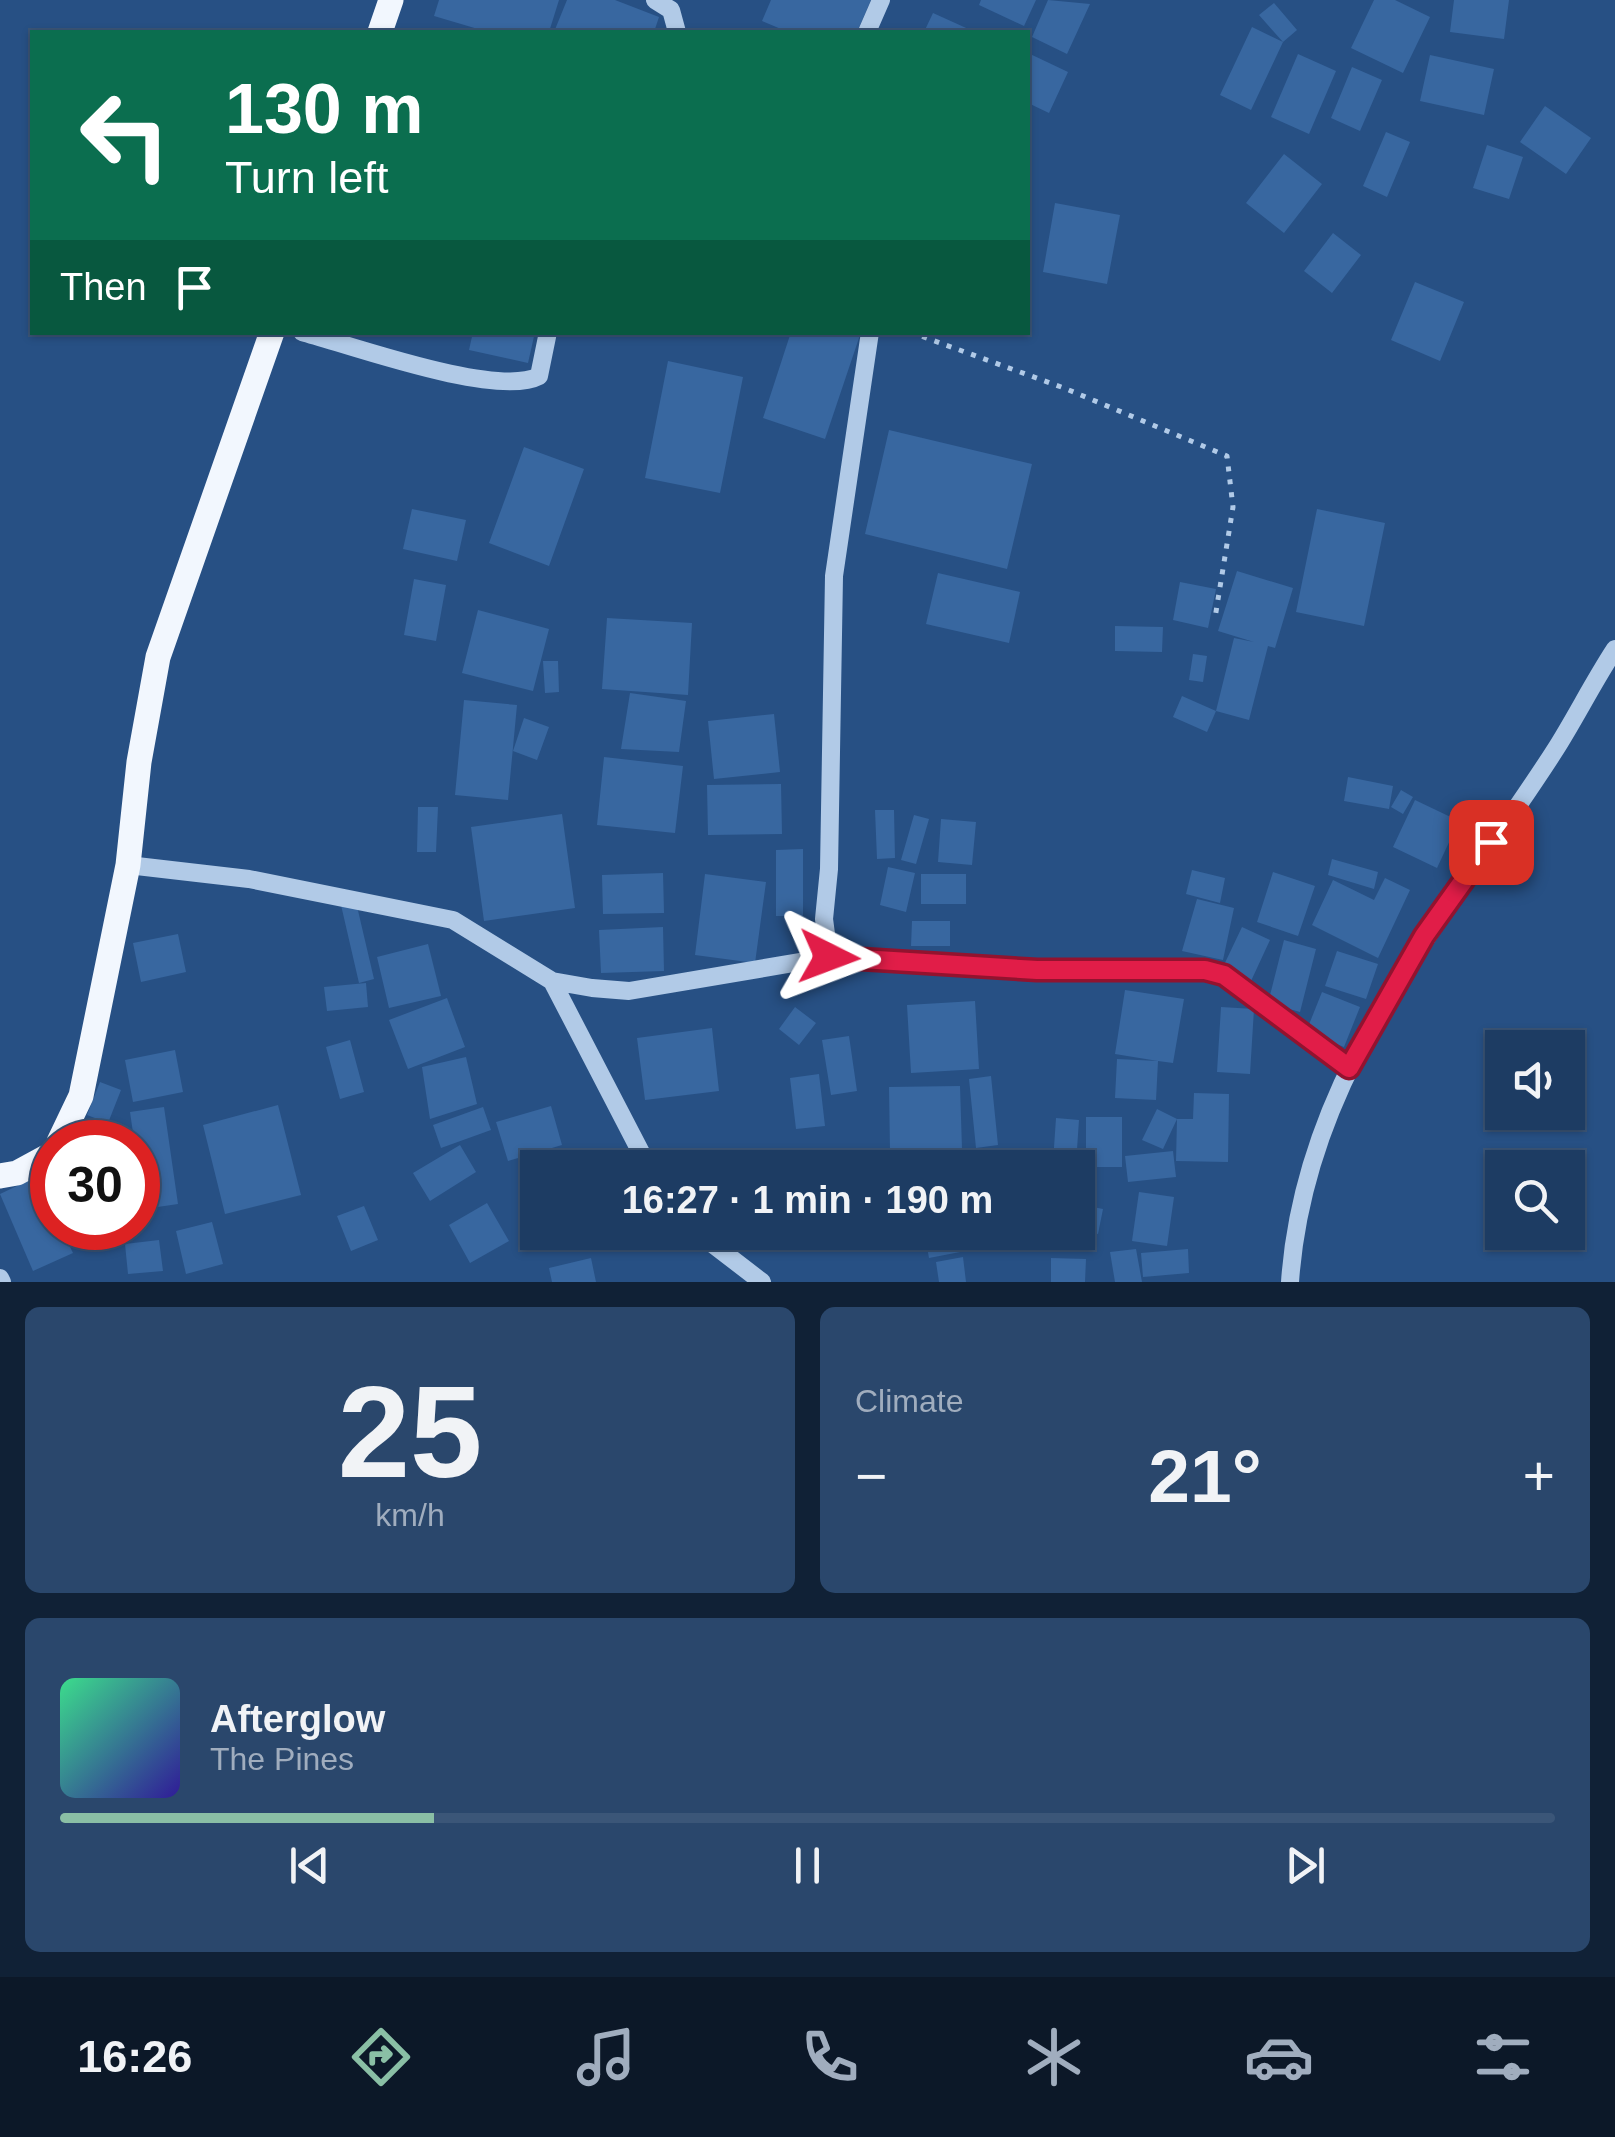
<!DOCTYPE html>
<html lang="en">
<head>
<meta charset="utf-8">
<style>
	body { margin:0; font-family:Arial,sans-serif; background:#2a476c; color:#f1f3f6; height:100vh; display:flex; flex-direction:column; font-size:38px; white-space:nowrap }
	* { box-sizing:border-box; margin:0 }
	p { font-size:32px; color:#a0adbe }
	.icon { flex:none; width:55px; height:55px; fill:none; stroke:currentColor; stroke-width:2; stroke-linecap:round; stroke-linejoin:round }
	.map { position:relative; height:1282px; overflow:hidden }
	.side { display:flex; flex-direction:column; gap:25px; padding:25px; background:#102136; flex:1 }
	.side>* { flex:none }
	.top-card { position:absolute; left:30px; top:30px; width:1000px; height:305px; border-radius:0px; box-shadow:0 2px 8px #0004,0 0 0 2px #3b5678; background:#0b6e4f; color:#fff; overflow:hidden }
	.tools { position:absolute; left:1485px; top:1030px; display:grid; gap:20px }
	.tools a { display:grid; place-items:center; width:100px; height:100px; border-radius:0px; background:#1d3c63; box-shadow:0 2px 8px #0004,0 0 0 2px #3b5678; font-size:50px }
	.speed { position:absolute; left:30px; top:1120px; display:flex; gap:20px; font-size:50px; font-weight:700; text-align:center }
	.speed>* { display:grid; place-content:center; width:130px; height:130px; border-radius:50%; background:#1d3c63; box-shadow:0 2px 8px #0004,0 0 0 2px #3b5678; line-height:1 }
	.speed .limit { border:15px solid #d22; background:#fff; color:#111 }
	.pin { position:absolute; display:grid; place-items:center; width:85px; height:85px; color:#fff; margin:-42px; border-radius:20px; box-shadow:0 5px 15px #0006 }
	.me { position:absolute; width:110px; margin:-55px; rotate:93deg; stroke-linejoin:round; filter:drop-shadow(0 0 8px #0008) }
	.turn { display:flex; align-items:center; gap:35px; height:210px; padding:0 30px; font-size:45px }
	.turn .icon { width:130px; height:130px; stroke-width:2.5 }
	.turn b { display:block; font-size:70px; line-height:85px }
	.then { display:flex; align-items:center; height:95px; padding:0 30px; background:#0003; gap:20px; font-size:38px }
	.big { font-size:75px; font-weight:700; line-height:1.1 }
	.side .card { flex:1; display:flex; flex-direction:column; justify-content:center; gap:15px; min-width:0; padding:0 35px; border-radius:15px; background:#2a476c }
	.side .dial { align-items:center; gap:0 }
	.dial b { font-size:130px; line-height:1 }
	.song { display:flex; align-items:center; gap:30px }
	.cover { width:120px; height:120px; border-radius:15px; background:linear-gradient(135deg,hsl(150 70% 55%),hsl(250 70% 35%)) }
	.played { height:10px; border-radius:5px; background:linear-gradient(90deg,#8abfa5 25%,#3b5678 25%) }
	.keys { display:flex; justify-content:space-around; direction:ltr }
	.heat { display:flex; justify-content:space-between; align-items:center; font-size:55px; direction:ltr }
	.side .tiles { flex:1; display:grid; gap:25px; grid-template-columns:1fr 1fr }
	.card:last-child { grid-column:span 2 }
	.trip { position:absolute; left:520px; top:1150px; width:575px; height:100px; border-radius:0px; background:#1d3c63; box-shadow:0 2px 8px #0004,0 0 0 2px #3b5678; font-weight:700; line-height:100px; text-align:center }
	.tabs { display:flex; height:160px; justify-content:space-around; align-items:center; background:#0c1828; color:#a0adbe }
	.tabs .icon { width:70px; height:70px }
	.tabs .current { color:#8abfa5 }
	.tabs b { font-size:45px; color:#f1f3f6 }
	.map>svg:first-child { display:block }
	.building { fill:#3867a0 }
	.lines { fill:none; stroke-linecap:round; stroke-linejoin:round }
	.path { stroke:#b1cae7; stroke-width:5; stroke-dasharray:5 8; stroke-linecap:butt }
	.minor { stroke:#b1cae7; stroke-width:18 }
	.major { stroke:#f2f7fe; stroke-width:25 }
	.route-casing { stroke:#92132f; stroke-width:25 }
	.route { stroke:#e11d48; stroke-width:18 }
</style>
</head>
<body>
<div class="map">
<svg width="1615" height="1282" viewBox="0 0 1615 1282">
	<rect width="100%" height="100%" fill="#275084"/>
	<path class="building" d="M439,0H559L549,32H488L434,16Z
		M567,0H615L659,17L654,32H554Z
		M771,0H871L857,32H788L762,21Z
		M981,0H1036L1024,26L979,5Z
		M1048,0L1090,4L1067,54L1032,37Z
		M1374,0H1395L1430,17L1403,73L1351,48Z
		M1454,0H1509L1504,39L1450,32Z
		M1274,3L1297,30L1283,42L1259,15Z
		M933,13L975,32H924Z
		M1252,27L1283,42L1251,110L1220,95Z
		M1028,53L1068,72L1049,113L1028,103Z
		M1298,54L1336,71L1309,134L1271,117Z
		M1430,55L1494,69L1484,115L1420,101Z
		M1352,67L1382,80L1360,131L1331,118Z
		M1545,106L1591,138L1566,174L1520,142Z
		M1386,132L1410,142L1387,197L1363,186Z
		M1487,145L1523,157L1509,199L1473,188Z
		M1284,154L1322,184L1284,233L1246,203Z
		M1055,203L1120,215L1107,284L1043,272Z
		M1333,233L1361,255L1332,293L1304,271Z
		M1415,282L1464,302L1440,361L1391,340Z
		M473,332H535L528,363L469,350Z
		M791,332H861L825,439L763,418Z
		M668,361L743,377L720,493L645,478Z
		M889,430L1032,464L1007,569L865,534Z
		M524,447L584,469L549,566L489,543Z
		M412,509L466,520L457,561L403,549Z
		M1317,509L1385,523L1364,626L1296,612Z
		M1237,571L1293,588L1275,648L1268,646L1249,720L1216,711L1234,638L1254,642L1218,631Z
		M938,573L1020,592L1009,643L926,624Z
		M414,579L446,585L436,641L404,635Z
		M1180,582L1216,589L1208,628L1173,620Z
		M478,610L549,629L533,691L462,673Z
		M607,618L692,623L688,695L602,689Z
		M1115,626L1163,627L1162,652L1115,651Z
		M1193,654L1207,656L1203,682L1189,680Z
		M543,661H558L559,692L545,693Z
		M630,693L686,701L679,752L621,749Z
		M1182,696L1216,711L1207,732L1173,717Z
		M464,700L517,705L508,800L455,795Z
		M774,714L780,772L714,779L708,721Z
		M524,718L549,727L537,760L513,751Z
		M604,757L683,766L675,833L597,825Z
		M1348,777L1393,786L1389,809L1344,801Z
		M781,784L782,834L708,835L707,785Z
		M1401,790L1413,797L1403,814L1391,807Z
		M1415,800L1459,821L1437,868L1393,847Z
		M418,807H438L436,852H417Z
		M875,810H894L895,858L877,859Z
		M562,814L575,908L484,921L471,827Z
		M914,815L929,819L916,864L901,860Z
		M941,819L976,822L972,865L938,862Z
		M803,849V916H776V850Z
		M1332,859L1378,872L1374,889L1328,875Z
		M888,867L915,873L906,912L880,905Z
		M1192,870L1225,878L1220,903L1186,894Z
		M1273,872L1315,886L1298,936L1257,922Z
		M663,873L664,913L603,914L602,875Z
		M705,874L766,882L755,963L695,955Z
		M921,874H966V904H921Z
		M1385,878L1410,890L1378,958L1312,925L1333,880L1374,900Z
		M1197,899L1234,908L1223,960L1182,951Z
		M356,902L374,979L359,983L341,905Z
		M912,921H950V946H911Z
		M663,927L664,971L601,973L599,930Z
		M1242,927L1270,940L1251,981L1223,967Z
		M178,934L186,972L141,982L133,943Z
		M1284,940L1316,949L1300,1012L1268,1003Z
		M428,944L441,996L389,1008L377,957Z
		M1337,951L1378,964L1366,999L1325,986Z
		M366,983L368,1007L327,1011L324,987Z
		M1125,990L1184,999L1173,1063L1158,1061L1156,1100L1115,1098L1117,1059L1158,1061L1115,1054Z
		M1322,992L1360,1007L1344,1047L1306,1032Z
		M447,998L465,1047L408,1069L389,1020Z
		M975,1001L979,1069L911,1073L907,1005Z
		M795,1007L816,1023L799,1045L779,1029Z
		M1221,1007L1254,1009L1250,1074L1217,1072Z
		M712,1028L719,1091L645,1100L637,1038Z
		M849,1036L857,1091L831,1095L822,1040Z
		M350,1040L364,1092L340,1099L326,1047Z
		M175,1050L183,1092L133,1102L125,1060Z
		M466,1057L477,1104L430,1119L422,1067Z
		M819,1074L825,1126L796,1129L790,1078Z
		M991,1076L998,1145L976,1148L969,1079Z
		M100,1082L121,1090L108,1123L87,1115Z
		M960,1086L962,1149L890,1151L889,1087Z
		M1194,1093L1229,1094L1228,1162L1176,1161L1177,1119H1193Z
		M278,1105L301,1195L225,1214L203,1125Z
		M551,1106L562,1145L508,1161L496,1122Z
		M164,1107L178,1204L144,1209L130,1112Z
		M483,1107L491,1130L441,1148L433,1125Z
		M1157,1109L1177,1119L1163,1149L1142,1140Z
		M1086,1117H1122V1167H1086Z
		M1056,1118L1079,1120L1076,1164L1053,1162Z
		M460,1145L476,1172L430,1201L413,1173Z
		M1173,1151L1176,1177L1128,1182L1125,1156Z
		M38,1176L52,1209V1228H61L73,1253L33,1271L0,1194Z
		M1139,1192L1174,1197L1167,1246L1132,1241Z
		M487,1203L509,1241L470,1263L449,1225Z
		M1078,1204L1103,1209L1098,1234L1078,1229Z
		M364,1206L378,1240L351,1251L337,1216Z
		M212,1222L223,1264L186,1274L176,1231Z
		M978,1232L981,1248L929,1258L926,1242Z
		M159,1240L163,1271L128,1274L125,1244Z
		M1136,1249L1142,1282H1115L1110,1252Z
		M1188,1249L1189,1273L1143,1277L1141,1253Z
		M963,1257L966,1282H939L936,1262Z
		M591,1258L596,1282H552L549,1268Z
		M1051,1258L1086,1259L1085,1282H1051Z"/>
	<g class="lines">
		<path class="path" d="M910,332L1064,388L1227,456L1233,507L1215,618"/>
		<path class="minor" d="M655,0L671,10L677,32
			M867,32L881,0
			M302,332C353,346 498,398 539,376L548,332
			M128,865L249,879L453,920L552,981L592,988L629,991L829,957L824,919L829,869L834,576L870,332
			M829,957L1037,969H1205L1224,975L1349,1068
			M552,981L649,1168
			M697,1232L762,1282
			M0,1278L2,1282
			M1290,1282C1305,1066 1447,920 1557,747C1577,715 1594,681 1615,649"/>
		<path class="major" d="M380,32L391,0
			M59,1142L81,1096L128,865L139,762L158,657L272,332
			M0,1176L17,1173L52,1154"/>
	</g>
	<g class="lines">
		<g class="route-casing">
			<path id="route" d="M829,957L1037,970H1205L1224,975L1349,1068L1424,936L1491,842"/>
		</g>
		<use href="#route" class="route"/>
	</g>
</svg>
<div class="tools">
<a><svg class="icon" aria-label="sound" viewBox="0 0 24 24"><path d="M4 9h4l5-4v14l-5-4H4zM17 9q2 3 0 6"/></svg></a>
<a><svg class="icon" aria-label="search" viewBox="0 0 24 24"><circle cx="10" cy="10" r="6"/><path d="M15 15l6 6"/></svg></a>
</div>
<div class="speed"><div class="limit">30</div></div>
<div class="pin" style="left:1491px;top:842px;background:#d93025"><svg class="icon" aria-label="arrive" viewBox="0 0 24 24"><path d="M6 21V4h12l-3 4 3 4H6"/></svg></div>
<svg class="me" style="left:829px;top:957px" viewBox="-20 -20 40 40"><path d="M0-17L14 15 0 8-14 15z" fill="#e11d48" stroke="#fff" stroke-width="4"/></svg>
<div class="trip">16:27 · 1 min · 190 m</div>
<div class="top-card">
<div class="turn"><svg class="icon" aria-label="left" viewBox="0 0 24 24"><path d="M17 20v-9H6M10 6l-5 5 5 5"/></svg><div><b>130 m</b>Turn left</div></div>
<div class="then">Then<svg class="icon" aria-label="arrive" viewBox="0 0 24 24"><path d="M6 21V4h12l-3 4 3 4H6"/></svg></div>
</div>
</div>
<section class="side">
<div class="tiles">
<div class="card dial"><b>25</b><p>km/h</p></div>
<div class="card"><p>Climate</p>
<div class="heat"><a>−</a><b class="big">21°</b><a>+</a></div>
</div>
<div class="card">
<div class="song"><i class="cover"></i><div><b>Afterglow</b><p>The Pines</p></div></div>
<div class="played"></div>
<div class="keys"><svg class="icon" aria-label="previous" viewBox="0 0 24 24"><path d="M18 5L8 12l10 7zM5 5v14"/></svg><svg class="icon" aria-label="pause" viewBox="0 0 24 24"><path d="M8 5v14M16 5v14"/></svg><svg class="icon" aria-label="next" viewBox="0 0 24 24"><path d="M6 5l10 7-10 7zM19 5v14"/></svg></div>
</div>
</div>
</section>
<nav class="tabs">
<b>16:26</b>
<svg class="icon current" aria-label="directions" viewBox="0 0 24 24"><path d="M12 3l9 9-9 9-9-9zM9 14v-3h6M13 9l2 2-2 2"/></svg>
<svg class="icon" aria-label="music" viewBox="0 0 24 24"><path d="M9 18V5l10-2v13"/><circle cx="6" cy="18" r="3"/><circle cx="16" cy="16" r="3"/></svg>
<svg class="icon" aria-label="phone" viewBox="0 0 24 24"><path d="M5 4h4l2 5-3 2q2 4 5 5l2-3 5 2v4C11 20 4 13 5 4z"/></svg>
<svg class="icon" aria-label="climate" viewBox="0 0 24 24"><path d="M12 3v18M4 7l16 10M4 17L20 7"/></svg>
<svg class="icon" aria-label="car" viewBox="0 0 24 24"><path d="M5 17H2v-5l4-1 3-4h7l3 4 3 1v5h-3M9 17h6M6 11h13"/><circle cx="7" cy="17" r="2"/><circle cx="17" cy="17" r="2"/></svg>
<svg class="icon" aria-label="filters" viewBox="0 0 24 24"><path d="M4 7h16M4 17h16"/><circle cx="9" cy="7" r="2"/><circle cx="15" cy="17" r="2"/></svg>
</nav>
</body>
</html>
